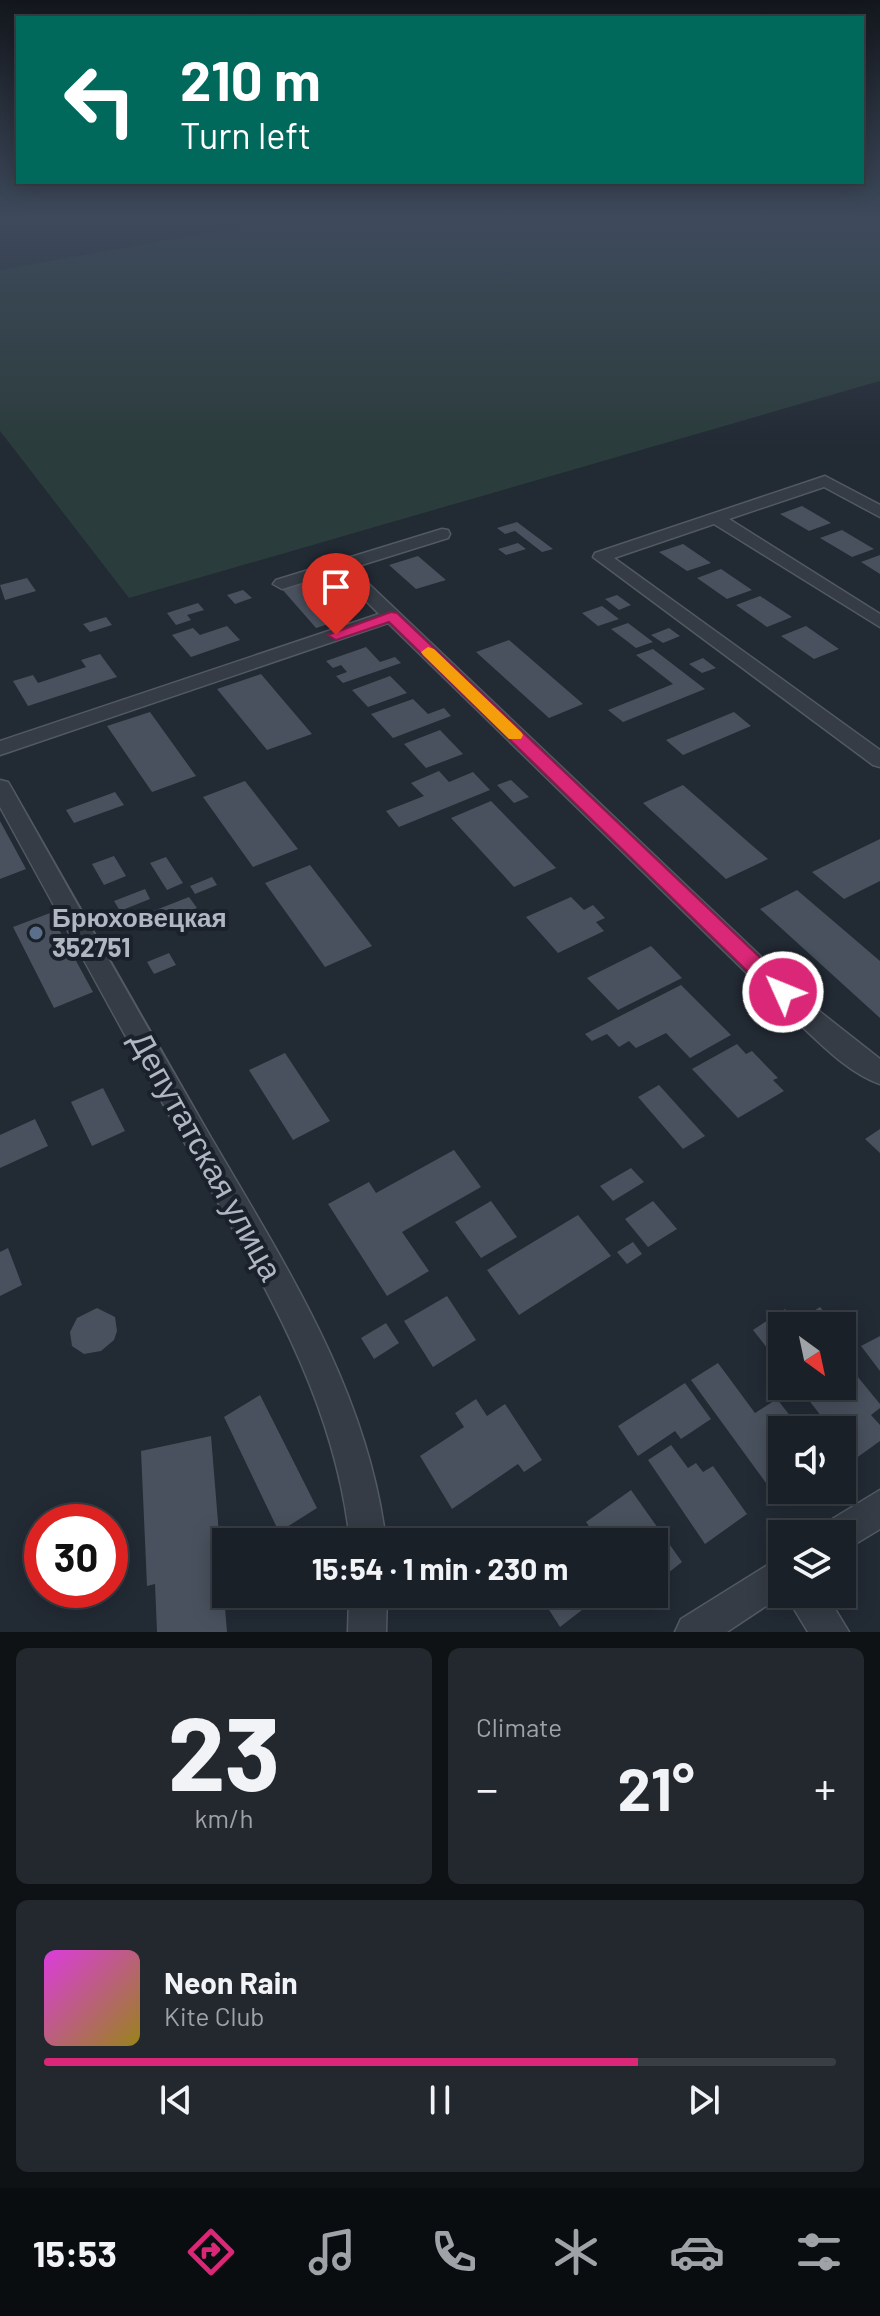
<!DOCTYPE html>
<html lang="en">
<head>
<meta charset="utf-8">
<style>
	body { margin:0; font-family:Barlow,sans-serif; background:#23282f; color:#f1f3f6; height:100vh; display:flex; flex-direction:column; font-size:30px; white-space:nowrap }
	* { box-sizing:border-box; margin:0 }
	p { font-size:26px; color:#9fa3a7 }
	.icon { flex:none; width:44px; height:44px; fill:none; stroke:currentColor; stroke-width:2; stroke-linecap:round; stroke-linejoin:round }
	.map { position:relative; height:1632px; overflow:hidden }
	.side { display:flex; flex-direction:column; gap:16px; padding:16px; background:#0e1215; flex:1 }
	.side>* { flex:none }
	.hud { position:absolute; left:16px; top:16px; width:848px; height:168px; border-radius:0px; box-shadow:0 4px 20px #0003,0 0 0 2px #383e44; background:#00695c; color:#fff; overflow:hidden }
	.needle { width:52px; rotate:147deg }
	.fabs { position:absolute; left:768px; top:1312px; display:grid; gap:16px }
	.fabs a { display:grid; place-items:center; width:88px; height:88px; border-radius:0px; background:#1a2027; box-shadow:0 4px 20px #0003,0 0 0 2px #383e44; font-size:40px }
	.speed { position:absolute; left:24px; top:1504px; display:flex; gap:16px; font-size:40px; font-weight:700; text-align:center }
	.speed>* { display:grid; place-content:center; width:104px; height:104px; border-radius:50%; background:#1a2027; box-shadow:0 4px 20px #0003,0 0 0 2px #383e44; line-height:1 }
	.speed .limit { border:12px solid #d22; background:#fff; color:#111 }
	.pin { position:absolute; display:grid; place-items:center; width:68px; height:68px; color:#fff; margin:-82px -34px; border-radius:50% 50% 50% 0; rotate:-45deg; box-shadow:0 0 8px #0007 }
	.pin .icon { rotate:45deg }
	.me { position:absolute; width:88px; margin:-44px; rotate:314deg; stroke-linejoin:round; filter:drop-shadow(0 0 6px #0008) }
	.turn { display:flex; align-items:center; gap:28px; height:168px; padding:0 32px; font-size:36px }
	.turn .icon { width:104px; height:104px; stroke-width:2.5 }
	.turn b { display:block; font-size:56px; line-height:68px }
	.big { font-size:60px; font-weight:700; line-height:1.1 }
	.side .card { flex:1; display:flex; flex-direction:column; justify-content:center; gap:12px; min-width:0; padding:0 28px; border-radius:12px; background:#23282f }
	.side .dial { align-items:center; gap:0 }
	.dial b { font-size:104px; line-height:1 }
	.song { display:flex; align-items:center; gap:24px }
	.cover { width:96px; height:96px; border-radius:12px; background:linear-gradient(135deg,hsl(300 70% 55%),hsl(50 70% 35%)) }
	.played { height:8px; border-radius:4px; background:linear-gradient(90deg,#db2777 75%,#383e44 75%) }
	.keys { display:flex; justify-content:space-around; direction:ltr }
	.heat { display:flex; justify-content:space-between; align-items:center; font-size:44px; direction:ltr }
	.side .tiles { flex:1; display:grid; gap:16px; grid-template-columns:1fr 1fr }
	.card:last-child { grid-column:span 2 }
	.trip { position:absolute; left:212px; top:1528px; width:456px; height:80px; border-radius:0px; background:#1a2027; box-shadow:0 4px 20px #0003,0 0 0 2px #383e44; font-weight:700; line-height:80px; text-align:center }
	.tab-bar { display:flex; height:128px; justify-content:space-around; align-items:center; background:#0a0d10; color:#9fa3a7 }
	.tab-bar .icon { width:56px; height:56px }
	.tab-bar .on { color:#db2777 }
	.tab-bar b { font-size:36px; color:#f1f3f6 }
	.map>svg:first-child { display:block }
	.green { fill:#2b3c3c }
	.building { fill:#49515e }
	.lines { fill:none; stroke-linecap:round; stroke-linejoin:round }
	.minor-casing { stroke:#535963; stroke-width:3 }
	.minor { fill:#353c45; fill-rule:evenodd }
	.route { fill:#db2777; stroke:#8e194d; stroke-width:2 }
	.slow { fill:#f59e0b }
	.service-dot { fill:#5c6f8a; stroke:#1b212a; stroke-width:3 }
	.labels { text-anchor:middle; stroke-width:8; stroke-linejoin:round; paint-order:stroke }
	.poi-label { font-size:26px; font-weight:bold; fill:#b0b6c2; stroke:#1b212a; text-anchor:start }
	.near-street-label { font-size:32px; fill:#b0b6c2; stroke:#1b212a }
</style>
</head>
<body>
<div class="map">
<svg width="880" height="1632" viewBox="0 0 880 1632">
	<rect width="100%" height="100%" fill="#222a34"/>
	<path class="green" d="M296,217H880V381L129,598L0,431V270Z"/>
	<path class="building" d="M802,506L831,523L809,531L780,514Z
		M517,522L553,549L542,552L515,531L505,534L497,528Z
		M842,530L874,549L852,557L820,538Z
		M518,543L526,549L506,555L498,549Z
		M683,544L711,563L687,571L659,552Z
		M880,555V574L861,562Z
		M418,556L446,580L416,589L389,565Z
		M721,569L752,590L727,599L697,578Z
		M27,578L36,591L5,600L0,585Z
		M315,579L351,617L316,628L281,588Z
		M243,590L252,598L235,604L227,595Z
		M617,595L631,605L619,610L605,599Z
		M760,596L792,617L767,627L736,605Z
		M198,603L204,610L187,615L191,620L176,625L167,613Z
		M602,606L619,619L598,626L582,613Z
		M106,617L112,625L90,632L83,624Z
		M628,623L653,642L636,648L611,629Z
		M227,626L240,640L191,657L172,635L193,628L200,635Z
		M806,626L839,649L814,659L781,636Z
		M669,628L680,636L663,643L651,635Z
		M509,640L583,704L549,718L476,652Z
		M366,647L380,662L395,657L401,663L343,683L336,676L347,672L341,665L333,668L326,661Z
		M653,649L705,689L623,722L608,710L673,684L636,655Z
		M100,654L117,677L28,706L13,681L33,675L38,683L86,667L81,660Z
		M703,658L716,668L702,673L689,664Z
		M261,674L312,734L267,750L217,689Z
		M390,676L407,693L368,707L352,690Z
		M413,699L428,714L444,708L451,716L393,738L371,714Z
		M150,712L196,776L152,792L107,726Z
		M734,712L751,726L683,755L666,740Z
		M440,730L463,754L426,768L404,744Z
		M439,771L449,782L473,772L490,790L399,827L386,811L424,796L411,783Z
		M511,780L529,797L514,803L497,785Z
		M245,781L298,849L253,867L203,797Z
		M683,785L755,848L768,859L726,879L643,803Z
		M115,792L124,805L74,823L66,810Z
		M491,801L556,868L514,887L451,818Z
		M0,821L26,869L0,879Z
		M880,839V881L844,899L812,872Z
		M114,856L126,876L104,885L92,864Z
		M166,857L183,883L167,890L150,863Z
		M310,865L372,946L325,967L265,883Z
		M212,877L217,885L195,894L190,886Z
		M145,889L150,899L120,911L114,901Z
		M797,890L880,961V1018L760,909Z
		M189,897L197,908L145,929L138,917Z
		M571,897L584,910L593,905L605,918L596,922L604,931L558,953L526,917Z
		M50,913L93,992L54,1008L13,927Z
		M651,946L682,978L618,1010L587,978Z
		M169,953L176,965L154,974L147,962Z
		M681,985L731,1035L690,1058L666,1033L636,1048L629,1041L619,1047L607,1034L592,1041L585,1034Z
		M737,1044L746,1054L752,1051L778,1078L773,1080L784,1091L738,1118L692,1069Z
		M285,1053L330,1121L293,1140L249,1070Z
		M659,1085L705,1136L683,1149L638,1097Z
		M103,1088L125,1131L92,1146L71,1102Z
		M35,1119L48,1146L0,1168V1135Z
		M880,1129V1153L865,1139Z
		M454,1150L481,1187L402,1232L429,1271L387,1296L328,1204L369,1182L376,1193Z
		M631,1168L644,1182L613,1201L600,1186Z
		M491,1201L517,1237L481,1258L455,1222Z
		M653,1201L677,1229L648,1247L625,1219Z
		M578,1215L611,1256L519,1315L487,1270Z
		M633,1242L642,1254L627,1264L617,1252Z
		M8,1248L22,1285L0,1296V1252Z
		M447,1296L476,1340L433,1367L404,1321Z
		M820,1307L836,1326H813L805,1317Z
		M97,1308L115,1317L117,1331L114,1340L101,1351L84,1354L72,1346L70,1332L77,1318Z
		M785,1309L799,1326H782V1367L753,1330Z
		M386,1323L399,1343L374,1359L361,1338Z
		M880,1336V1371L861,1346Z
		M718,1363L755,1413L777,1399L798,1426L782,1430V1437L777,1440L782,1447V1490H803L782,1505L691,1380Z
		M848,1365L880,1404V1408L871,1415L880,1425V1441L855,1459L842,1442V1430H832L804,1394L817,1386H842V1369Z
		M685,1383L711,1419L681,1439L675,1431L638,1456L618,1426Z
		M260,1395L317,1508L279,1532L224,1417Z
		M476,1399L487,1416L505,1404L542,1460L524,1472L518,1464L452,1509L420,1456L464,1427L455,1413Z
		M211,1436L227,1632H157L155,1584L147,1586L141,1451Z
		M671,1445L688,1468L696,1463L703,1472L713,1466L747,1514L705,1544L648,1460Z
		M631,1490L682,1562L654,1584V1542H600L586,1522Z
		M539,1594H586L591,1603L560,1627Z"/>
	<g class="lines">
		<g class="minor-casing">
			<path id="minor" d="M825,476L880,505V517L824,487L729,519L880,614V627L714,524L614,558L880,750V767L873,765L593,557L595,553Z
				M442,529L448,530L450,534L448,538L352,568L814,1007L880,1059V1084C848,1073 820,1043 796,1021L388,623L0,755V741L379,614L337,572L282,589L273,584L276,580Z
				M0,780L8,782L11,787C75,901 140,1015 206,1129C282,1260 368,1389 386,1542H350C335,1395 257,1274 187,1147C124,1034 62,920 0,807Z
				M880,1490V1529L842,1552V1534H824L829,1521Z
				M782,1556L784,1594L727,1632H675L681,1619Z
				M349,1594H387L386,1632H348Z
				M785,1594H826L849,1632H808Z"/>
		</g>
		<use href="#minor" class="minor"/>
	</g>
	<linearGradient id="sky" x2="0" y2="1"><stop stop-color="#13171d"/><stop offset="0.49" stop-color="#3e4a5c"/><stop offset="1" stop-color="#3e4a5c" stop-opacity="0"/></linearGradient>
	<rect width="880" height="446" fill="url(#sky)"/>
	<path class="route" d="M391,612L397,613L790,986L793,992L790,998H775L389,622L336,640L328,635Z"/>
	<path class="slow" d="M428,647L434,649L521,732L523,735L521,739H509L423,655L421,652Z"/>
	<circle class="service-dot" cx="36" cy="933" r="8"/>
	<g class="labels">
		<g class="poi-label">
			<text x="52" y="927">Брюховецкая<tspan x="52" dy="30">352751</tspan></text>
		</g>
		<g class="near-street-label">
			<text transform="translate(206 1156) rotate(61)" y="11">Депутатская улица</text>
		</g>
	</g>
</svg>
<div class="fabs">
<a><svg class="needle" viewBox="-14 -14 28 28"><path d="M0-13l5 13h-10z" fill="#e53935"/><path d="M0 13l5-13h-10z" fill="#9fa3a7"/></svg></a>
<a><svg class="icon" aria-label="sound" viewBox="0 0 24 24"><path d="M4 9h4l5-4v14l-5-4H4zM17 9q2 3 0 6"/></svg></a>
<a><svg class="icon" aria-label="layers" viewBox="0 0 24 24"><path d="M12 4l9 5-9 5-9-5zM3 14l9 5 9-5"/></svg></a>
</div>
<div class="speed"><div class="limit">30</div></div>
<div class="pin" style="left:336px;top:635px;background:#d93025"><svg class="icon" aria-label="arrive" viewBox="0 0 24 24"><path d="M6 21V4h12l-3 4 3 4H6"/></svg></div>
<svg class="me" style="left:783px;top:992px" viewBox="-20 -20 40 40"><circle r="17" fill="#db2777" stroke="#fff" stroke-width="3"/><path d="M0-11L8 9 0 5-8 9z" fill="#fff"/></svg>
<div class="trip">15:54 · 1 min · 230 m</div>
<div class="hud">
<div class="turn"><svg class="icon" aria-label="left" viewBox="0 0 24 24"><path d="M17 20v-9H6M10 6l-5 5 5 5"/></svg><div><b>210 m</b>Turn left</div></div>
</div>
</div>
<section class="side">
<div class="tiles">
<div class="card dial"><b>23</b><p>km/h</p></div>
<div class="card"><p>Climate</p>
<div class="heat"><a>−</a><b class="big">21°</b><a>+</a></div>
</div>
<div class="card">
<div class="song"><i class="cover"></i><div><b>Neon Rain</b><p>Kite Club</p></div></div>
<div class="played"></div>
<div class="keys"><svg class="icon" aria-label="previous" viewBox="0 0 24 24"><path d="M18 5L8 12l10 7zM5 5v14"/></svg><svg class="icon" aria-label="pause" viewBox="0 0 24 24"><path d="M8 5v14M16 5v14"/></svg><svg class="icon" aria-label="next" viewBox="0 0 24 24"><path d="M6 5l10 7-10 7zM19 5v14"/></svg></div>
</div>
</div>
</section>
<nav class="tab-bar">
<b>15:53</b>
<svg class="icon on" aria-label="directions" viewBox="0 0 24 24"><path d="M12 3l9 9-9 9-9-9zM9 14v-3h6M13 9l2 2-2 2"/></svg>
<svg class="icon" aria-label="music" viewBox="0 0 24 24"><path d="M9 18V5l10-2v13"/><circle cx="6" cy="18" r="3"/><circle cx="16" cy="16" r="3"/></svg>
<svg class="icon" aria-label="phone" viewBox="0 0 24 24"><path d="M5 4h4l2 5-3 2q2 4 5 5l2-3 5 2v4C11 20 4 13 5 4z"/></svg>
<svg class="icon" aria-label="climate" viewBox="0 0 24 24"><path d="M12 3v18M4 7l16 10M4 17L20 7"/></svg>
<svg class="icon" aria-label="car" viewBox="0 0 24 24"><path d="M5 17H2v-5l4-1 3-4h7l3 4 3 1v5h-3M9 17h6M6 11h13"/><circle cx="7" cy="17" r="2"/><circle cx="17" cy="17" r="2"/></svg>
<svg class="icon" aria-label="filters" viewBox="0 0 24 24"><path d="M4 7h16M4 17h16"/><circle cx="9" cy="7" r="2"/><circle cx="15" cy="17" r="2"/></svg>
</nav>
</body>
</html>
